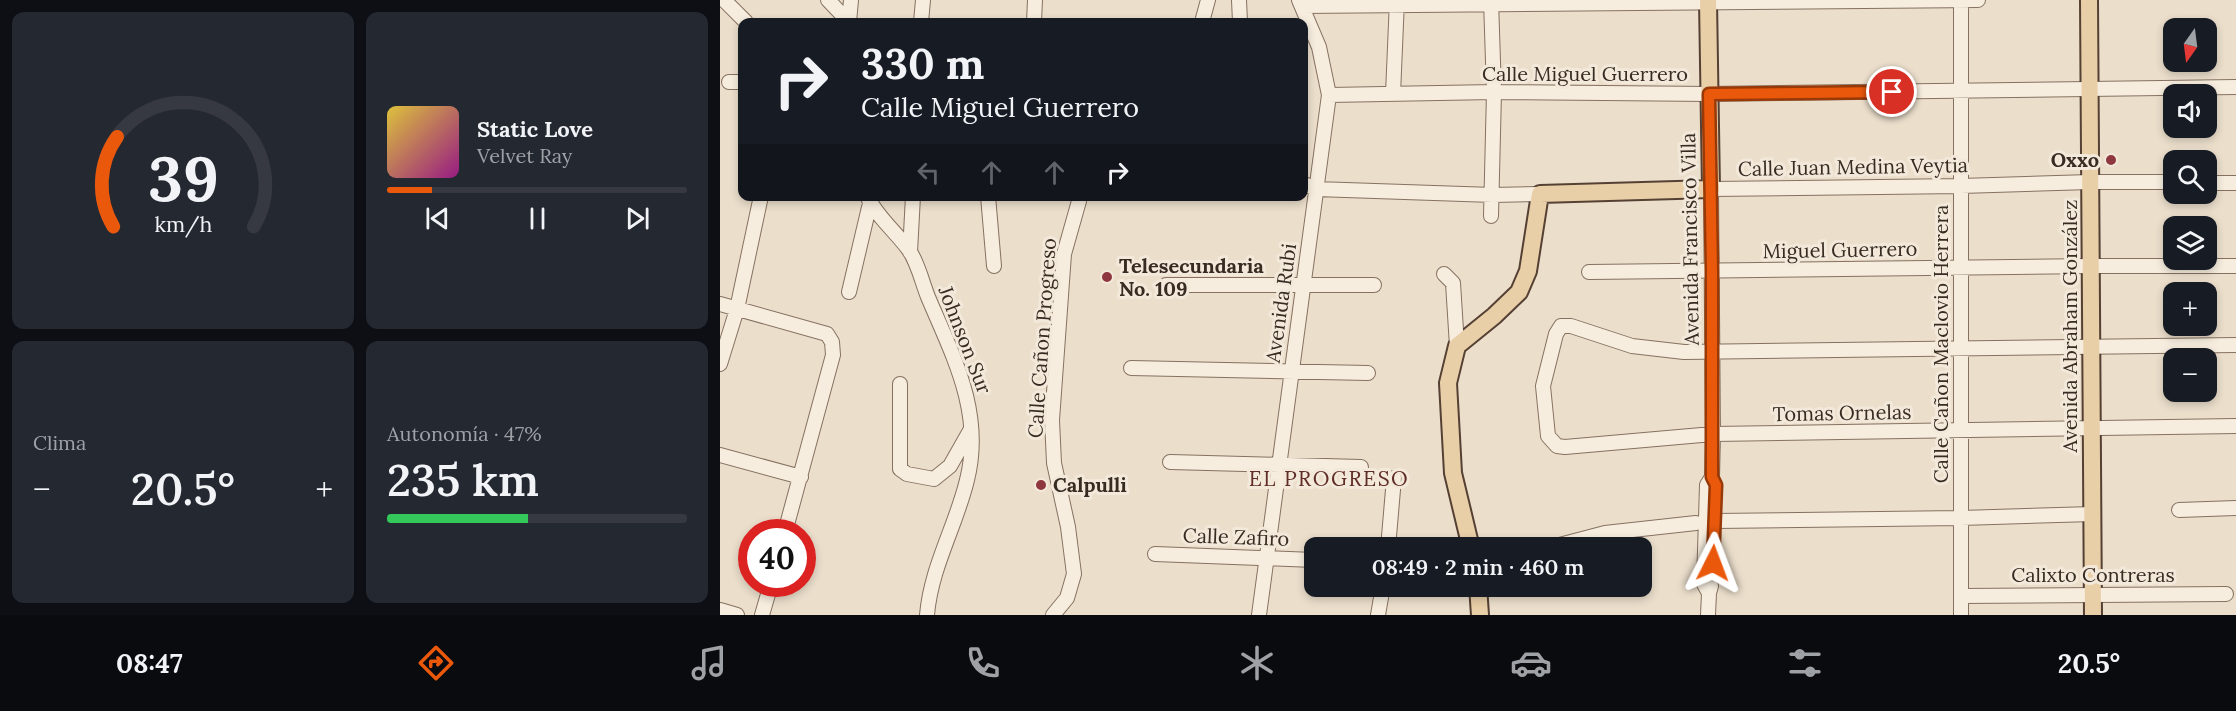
<!DOCTYPE html>
<html lang="es">
<head>
<meta charset="utf-8">
<style>
	body { margin:0; font-family:Lora,serif; background:#242831; color:#f1f3f6; height:100vh; display:flex; flex-direction:column; font-size:22px; white-space:nowrap }
	* { box-sizing:border-box; margin:0 }
	p { font-size:20px; color:#9ea1a6 }
	.icon { flex:none; width:33px; height:33px; fill:none; stroke:currentColor; stroke-width:2; stroke-linecap:round; stroke-linejoin:round }
	.map { position:relative; flex:1; overflow:hidden }
	.details { display:flex; flex-direction:column; gap:12px; padding:12px; background:#0d0f14; width:720px }
	.details>* { flex:none }
	.top-card { position:absolute; left:18px; top:18px; width:570px; height:183px; border-radius:12px; box-shadow:0 3px 9px #0003; background:#171b24; color:#f1f3f6; overflow:hidden }
	.needle { width:39px; rotate:194deg }
	.controls { position:absolute; left:1443px; top:18px; display:grid; gap:12px }
	.controls a { display:grid; place-items:center; width:54px; height:54px; border-radius:12px; background:#171b24; box-shadow:0 3px 9px #0003; font-size:30px }
	.speed { position:absolute; left:18px; top:519px; display:flex; gap:12px; font-size:30px; font-weight:700; text-align:center }
	.speed>* { display:grid; place-content:center; width:78px; height:78px; border-radius:50%; background:#171b24; box-shadow:0 3px 9px #0003; line-height:1 }
	.speed .limit { border:9px solid #d22; background:#fff; color:#111 }
	.pin { position:absolute; display:grid; place-items:center; width:51px; height:51px; color:#fff; margin:-26px; border:3px solid #fff; border-radius:50%; box-shadow:0 2px 6px #0007 }
	.me { position:absolute; width:66px; margin:-33px; rotate:3deg; stroke-linejoin:round; filter:drop-shadow(0 0 4px #0008) }
	.turn { display:flex; align-items:center; gap:21px; height:126px; padding:0 24px; font-size:27px }
	.turn .icon { width:78px; height:78px; stroke-width:2.5 }
	.turn b { display:block; font-size:42px; line-height:51px }
	.lanes { display:flex; align-items:center; height:57px; padding:0 24px; background:#0003; justify-content:center; gap:30px; direction:ltr }
	.lanes .off { opacity:.35 }
	.big { font-size:45px; font-weight:600; line-height:1.1 }
	.details .tile { flex:1; display:flex; flex-direction:column; justify-content:center; gap:9px; min-width:0; padding:0 21px; border-radius:12px; background:#242831 }
	.details .dial { align-items:center; gap:0 }
	.dial svg { height:156px; overflow:visible; fill:none; stroke:#363941; stroke-width:7; stroke-linecap:round; text-anchor:middle }
	.dial text { fill:#f1f3f6; stroke:none }
	.song { display:flex; align-items:center; gap:18px }
	.cover { width:72px; height:72px; border-radius:9px; background:linear-gradient(135deg,hsl(50 70% 55%),hsl(310 70% 35%)) }
	.played { height:6px; border-radius:3px; background:linear-gradient(90deg,#ea580c 15%,#363941 15%) }
	.keys { display:flex; justify-content:space-around; direction:ltr }
	.heat { display:flex; justify-content:space-between; align-items:center; font-size:33px; direction:ltr }
	.charge { height:9px; border-radius:4px; background:linear-gradient(90deg,#34c759 47%,#363941 0) }
	.details .tiles { flex:1; display:grid; gap:12px; grid-template-columns:repeat(2,1fr) }
	.trip { position:absolute; left:584px; top:537px; width:348px; height:60px; border-radius:12px; background:#171b24; box-shadow:0 3px 9px #0003; font-weight:600; line-height:60px; text-align:center }
	.tab-bar { display:flex; height:96px; justify-content:space-around; align-items:center; background:#090b0e; color:#9ea1a6 }
	.tab-bar .icon { width:42px; height:42px }
	.tab-bar .current { color:#ea580c }
	.tab-bar b { font-size:27px; color:#f1f3f6 }
	main { display:flex; flex:1; min-height:0 }
	.map>svg:first-child { display:block }
	.lines { fill:none; stroke-linecap:round; stroke-linejoin:round }
	.minor-casing { stroke:#867161; stroke-width:16 }
	.major-casing { stroke:#554034; stroke-width:20 }
	.minor { stroke:#f6edde; stroke-width:14 }
	.major { stroke:#e9cfa8; stroke-width:16 }
	.route-casing { stroke:#983908; stroke-width:15 }
	.route { stroke:#ea580c; stroke-width:10 }
	.poi-dot { fill:#8f373f; stroke:#f3e9da; stroke-width:2 }
	.labels { text-anchor:middle; stroke-width:6; stroke-linejoin:round; paint-order:stroke }
	.street-label { font-size:20px; fill:#382b22; stroke:#f3e9da }
	.poi-label { font-size:20px; font-weight:bold; fill:#382b22; stroke:#f3e9da; text-anchor:start }
	.neighbourhood-label { font-size:21px; letter-spacing:1.5px; fill:#602d26; stroke:#f3e9da }
</style>
</head>
<body>
<main>
<section class="details">
<div class="tiles">
<div class="tile dial"><svg viewBox="0 0 100 80">
<path d="M14 69A42 42 0 1 1 86 69"/>
<path d="M14 69A42 42 0 0 1 16 23" stroke="#ea580c"/>
<text x="50" y="56" font-size="32" font-weight="700">39</text>
<text x="50" y="72" font-size="11">km/h</text>
</svg></div>
<div class="tile">
<div class="song"><i class="cover"></i><div><b>Static Love</b><p>Velvet Ray</p></div></div>
<div class="played"></div>
<div class="keys"><svg class="icon" aria-label="previous" viewBox="0 0 24 24"><path d="M18 5L8 12l10 7zM5 5v14"/></svg><svg class="icon" aria-label="pause" viewBox="0 0 24 24"><path d="M8 5v14M16 5v14"/></svg><svg class="icon" aria-label="next" viewBox="0 0 24 24"><path d="M6 5l10 7-10 7zM19 5v14"/></svg></div>
</div>
<div class="tile"><p>Clima</p>
<div class="heat"><a>−</a><b class="big">20.5°</b><a>+</a></div>
</div>
<div class="tile"><p>Autonomía · 47%</p><b class="big">235 km</b><div class="charge"></div></div>
</div>
</section>
<div class="map">
<svg width="1516" height="615" viewBox="0 0 1516 615">
	<rect width="100%" height="100%" fill="#ebdecb"/>
	<g class="lines">
		<g class="minor-casing">
			<path id="minor" d="M4,0L26,22
				M108,0L129,22
				M519,0L520,22
				M771,0L774,92L771,216
				M1241,0V615
				M583,6L1258,0
				M129,22L131,0
				M201,22L203,0
				M314,22L315,0
				M482,22L488,0
				M9,82H22
				M673,94L677,0
				M609,95L774,92L989,94L1516,87
				M1486,183H1516
				M584,184L596,189L773,195L820,194
				M147,196C157,217 176,232 189,250C198,263 202,282 208,297C233,356 264,413 247,480C236,526 211,567 207,615
				M268,196L274,266
				M190,252L193,196
				M869,272L1371,266H1516
				M724,274L733,283L737,346
				M446,285H654
				M129,292L150,203
				M0,304L107,334L112,342L113,355L65,532
				M1516,345L964,352L912,346L851,326H841L836,334L823,386L828,436L837,446L845,447L993,434L1516,426
				M0,364L17,309L41,196
				M411,368L648,373
				M180,384V469L187,474L214,479L230,466L251,429
				M0,455L81,477
				M450,462L641,467
				M1459,510L1516,508
				M995,521L1241,518L1373,514
				M668,548L674,478
				M828,548L885,533L976,523
				M435,554L594,560
				M989,593L984,584L987,485L992,477L993,434L991,189L1241,186L1370,182H1454
				M1241,596L1506,594
				M0,610L17,615
				M42,615L51,584
				M333,615L347,598L354,574L348,527L334,463L332,420L344,254L359,201
				M539,615L609,95L599,47L579,0
				M658,615L663,586
				M988,615L989,593L991,586"/>
		</g>
		<g class="major-casing">
			<path id="major" d="M1369,0L1373,615
				M751,548L733,473L728,383L737,346L774,316L799,292L808,271L820,194L991,189L988,0
				M758,586L760,615"/>
		</g>
		<use href="#minor" class="minor"/>
		<use href="#major" class="major"/>
	</g>
	<g class="lines">
		<g class="route-casing">
			<path id="route" d="M993,563L996,485L992,477V271L989,94L1172,92"/>
		</g>
		<use href="#route" class="route"/>
	</g>
	<g class="poi-dot">
		<circle cx="1391" cy="160" r="6"/>
		<circle cx="387" cy="277" r="6"/>
		<circle cx="321" cy="485" r="6"/>
	</g>
	<g class="labels">
		<g class="street-label">
			<text x="865" y="81">Calle Miguel Guerrero</text>
			<text transform="translate(1133 167) rotate(-1)" y="7">Calle Juan Medina Veytia</text>
			<text transform="translate(970 239) rotate(-91)" y="7">Avenida Francisco Villa</text>
			<text transform="translate(1120 250) rotate(-1)" y="7">Miguel Guerrero</text>
			<text transform="translate(561 303) rotate(-82)" y="7">Avenida Rubi</text>
			<text transform="translate(1350 326) rotate(-90)" y="7">Avenida Abraham González</text>
			<text transform="translate(322 338) rotate(-86)" y="7">Calle Cañon Progreso</text>
			<text transform="translate(245 340) rotate(69)" y="7">Johnson Sur</text>
			<text transform="translate(1221 344) rotate(-90)" y="7">Calle Cañon Maclovio Herrera</text>
			<text transform="translate(1122 413) rotate(-1)" y="7">Tomas Ornelas</text>
			<text transform="translate(516 537) rotate(2)" y="7">Calle Zafiro</text>
			<text x="1373" y="582">Calixto Contreras</text>
		</g>
		<g class="poi-label">
			<text x="1379" y="167" text-anchor="end">Oxxo</text>
			<text x="399" y="273">Telesecundaria<tspan x="399" dy="23">No. 109</tspan></text>
			<text x="333" y="492">Calpulli</text>
		</g>
		<g class="neighbourhood-label">
			<text x="609" y="486">EL PROGRESO</text>
		</g>
	</g>
</svg>
<div class="controls">
<a><svg class="needle" viewBox="-14 -14 28 28"><path d="M0-13l5 13h-10z" fill="#e53935"/><path d="M0 13l5-13h-10z" fill="#9ea1a6"/></svg></a>
<a><svg class="icon" aria-label="sound" viewBox="0 0 24 24"><path d="M4 9h4l5-4v14l-5-4H4zM17 9q2 3 0 6"/></svg></a>
<a><svg class="icon" aria-label="search" viewBox="0 0 24 24"><circle cx="10" cy="10" r="6"/><path d="M15 15l6 6"/></svg></a>
<a><svg class="icon" aria-label="layers" viewBox="0 0 24 24"><path d="M12 4l9 5-9 5-9-5zM3 14l9 5 9-5"/></svg></a>
<a>+</a>
<a>−</a>
</div>
<div class="speed"><div class="limit">40</div></div>
<div class="pin" style="left:1172px;top:92px;background:#d93025"><svg class="icon" aria-label="arrive" viewBox="0 0 24 24"><path d="M6 21V4h12l-3 4 3 4H6"/></svg></div>
<svg class="me" style="left:993px;top:563px" viewBox="-20 -20 40 40"><path d="M0-17L14 15 0 8-14 15z" fill="#ea580c" stroke="#fff" stroke-width="4"/></svg>
<div class="trip">08:49 · 2 min · 460 m</div>
<div class="top-card">
<div class="turn"><svg class="icon" aria-label="right" viewBox="0 0 24 24"><path d="M7 20v-9h11M14 6l5 5-5 5"/></svg><div><b>330 m</b>Calle Miguel Guerrero</div></div>
<div class="lanes"><svg class="icon off" aria-label="left" viewBox="0 0 24 24"><path d="M17 20v-9H6M10 6l-5 5 5 5"/></svg><svg class="icon off" aria-label="ahead" viewBox="0 0 24 24"><path d="M12 20V5M6 11l6-6 6 6"/></svg><svg class="icon off" aria-label="ahead" viewBox="0 0 24 24"><path d="M12 20V5M6 11l6-6 6 6"/></svg><svg class="icon" aria-label="right" viewBox="0 0 24 24"><path d="M7 20v-9h11M14 6l5 5-5 5"/></svg></div>
</div>
</div>
</main>
<nav class="tab-bar">
<b>08:47</b>
<svg class="icon current" aria-label="directions" viewBox="0 0 24 24"><path d="M12 3l9 9-9 9-9-9zM9 14v-3h6M13 9l2 2-2 2"/></svg>
<svg class="icon" aria-label="music" viewBox="0 0 24 24"><path d="M9 18V5l10-2v13"/><circle cx="6" cy="18" r="3"/><circle cx="16" cy="16" r="3"/></svg>
<svg class="icon" aria-label="phone" viewBox="0 0 24 24"><path d="M5 4h4l2 5-3 2q2 4 5 5l2-3 5 2v4C11 20 4 13 5 4z"/></svg>
<svg class="icon" aria-label="climate" viewBox="0 0 24 24"><path d="M12 3v18M4 7l16 10M4 17L20 7"/></svg>
<svg class="icon" aria-label="car" viewBox="0 0 24 24"><path d="M5 17H2v-5l4-1 3-4h7l3 4 3 1v5h-3M9 17h6M6 11h13"/><circle cx="7" cy="17" r="2"/><circle cx="17" cy="17" r="2"/></svg>
<svg class="icon" aria-label="filters" viewBox="0 0 24 24"><path d="M4 7h16M4 17h16"/><circle cx="9" cy="7" r="2"/><circle cx="15" cy="17" r="2"/></svg>
<b>20.5°</b>
</nav>
</body>
</html>
